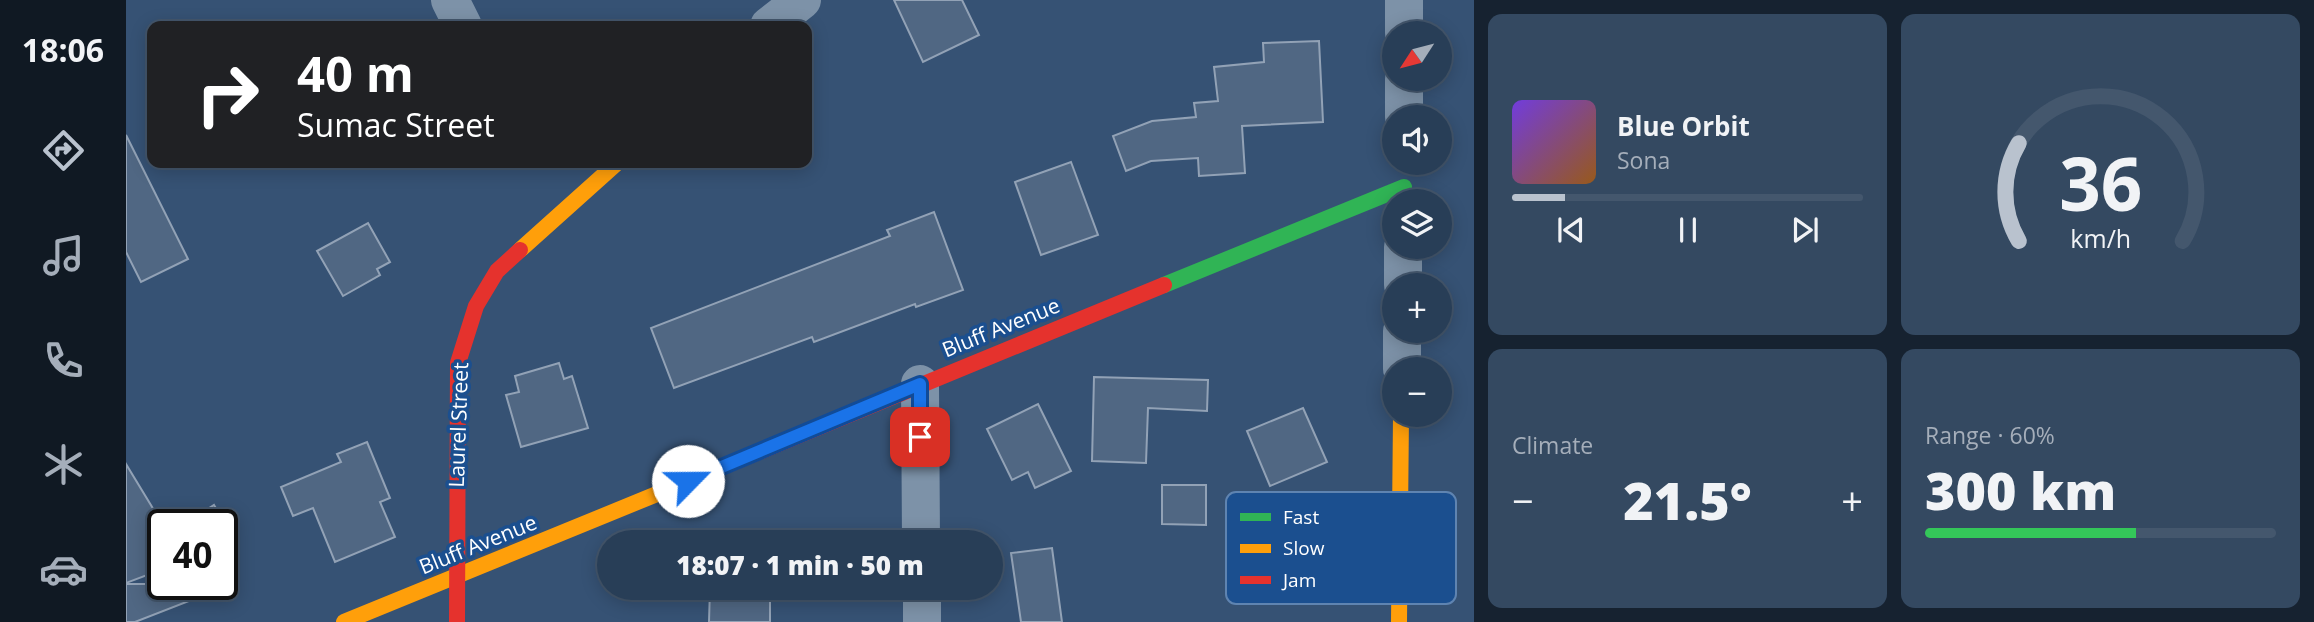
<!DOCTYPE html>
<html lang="en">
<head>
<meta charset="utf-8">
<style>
	body { margin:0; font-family:"Open Sans",sans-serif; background:#344961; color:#f1f3f6; height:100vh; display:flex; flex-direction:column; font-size:26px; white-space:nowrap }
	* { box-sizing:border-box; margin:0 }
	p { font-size:23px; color:#a5aeba }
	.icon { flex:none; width:38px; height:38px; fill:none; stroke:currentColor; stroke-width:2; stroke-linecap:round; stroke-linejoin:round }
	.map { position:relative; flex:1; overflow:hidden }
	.side { display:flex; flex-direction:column; gap:14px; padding:14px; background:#162230; width:840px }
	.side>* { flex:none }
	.guide { position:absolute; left:21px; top:21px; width:665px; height:147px; border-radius:14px; box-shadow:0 4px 18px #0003,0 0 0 2px #44576d; background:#202124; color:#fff; overflow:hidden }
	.needle { width:46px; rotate:234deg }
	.buttons { position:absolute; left:1256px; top:21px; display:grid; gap:14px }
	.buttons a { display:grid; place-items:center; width:70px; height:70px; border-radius:50%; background:#283e57; box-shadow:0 4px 18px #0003,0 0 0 2px #44576d; font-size:35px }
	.speed { position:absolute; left:21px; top:509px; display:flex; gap:14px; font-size:35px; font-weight:700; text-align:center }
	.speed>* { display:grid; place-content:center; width:91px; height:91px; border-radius:50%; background:#283e57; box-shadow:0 4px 18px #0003,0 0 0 2px #44576d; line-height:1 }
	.speed .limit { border:4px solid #111; border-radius:10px; background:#fff; color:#111 }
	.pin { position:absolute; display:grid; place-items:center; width:60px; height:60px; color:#fff; margin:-30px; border-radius:14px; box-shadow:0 4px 10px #0006 }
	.me { position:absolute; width:77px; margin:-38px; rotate:67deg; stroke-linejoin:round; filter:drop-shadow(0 0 5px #0008) }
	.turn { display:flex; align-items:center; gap:24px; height:147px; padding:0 35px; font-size:32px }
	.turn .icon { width:91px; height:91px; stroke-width:2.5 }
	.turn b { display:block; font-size:49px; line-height:60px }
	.big { font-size:52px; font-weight:800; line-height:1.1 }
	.side .tile { flex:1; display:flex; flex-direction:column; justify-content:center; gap:10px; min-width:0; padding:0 24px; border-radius:14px; background:#344961 }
	.side .dial { align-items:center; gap:0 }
	.dial svg { height:182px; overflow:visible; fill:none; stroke:#44576d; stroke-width:7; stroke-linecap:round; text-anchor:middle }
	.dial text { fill:#f1f3f6; stroke:none }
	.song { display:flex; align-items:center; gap:21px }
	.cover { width:84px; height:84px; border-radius:10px; background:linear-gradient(135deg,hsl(260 70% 55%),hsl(30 70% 35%)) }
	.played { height:7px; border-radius:4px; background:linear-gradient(90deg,#b9c2ce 15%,#44576d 15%) }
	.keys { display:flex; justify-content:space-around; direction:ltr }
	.heat { display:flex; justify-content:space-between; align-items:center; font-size:38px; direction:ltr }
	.charge { height:10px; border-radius:5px; background:linear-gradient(90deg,#34c759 60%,#44576d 0) }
	.side .tiles { flex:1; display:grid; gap:14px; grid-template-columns:repeat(2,1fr) }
	.trip { position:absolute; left:471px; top:530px; width:406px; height:70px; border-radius:35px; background:#283e57; box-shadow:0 4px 18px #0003,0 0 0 2px #44576d; font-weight:800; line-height:70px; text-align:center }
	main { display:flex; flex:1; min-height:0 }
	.menu { display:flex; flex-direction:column; width:126px; justify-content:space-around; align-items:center; background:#101923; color:#a5aeba }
	.menu .icon { width:49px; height:49px }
	.menu .selected { color:#b9c2ce }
	.menu b { font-size:32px; color:#f1f3f6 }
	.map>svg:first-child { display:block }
	.building { fill:#506783; stroke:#92a2b6; stroke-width:2 }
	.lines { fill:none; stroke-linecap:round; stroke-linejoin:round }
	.street { stroke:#7d92a8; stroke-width:38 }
	.fast { stroke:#30b455; stroke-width:16 }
	.slow { stroke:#ff9f0a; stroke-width:16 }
	.jam { stroke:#e5322d; stroke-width:16 }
	.route-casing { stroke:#114b97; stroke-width:18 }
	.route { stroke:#1a73e8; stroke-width:12 }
	.labels { text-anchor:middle; stroke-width:7; stroke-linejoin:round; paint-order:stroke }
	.street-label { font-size:21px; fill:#fff; stroke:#1b4f8f }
	.key { fill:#1b4f8f; stroke:#5f84b1; stroke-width:2 }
	.key-label { font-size:19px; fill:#fff }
</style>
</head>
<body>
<main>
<nav class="menu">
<b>18:06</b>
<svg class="icon selected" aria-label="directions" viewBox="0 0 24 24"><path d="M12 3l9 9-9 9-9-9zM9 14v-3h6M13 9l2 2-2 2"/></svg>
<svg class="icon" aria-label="music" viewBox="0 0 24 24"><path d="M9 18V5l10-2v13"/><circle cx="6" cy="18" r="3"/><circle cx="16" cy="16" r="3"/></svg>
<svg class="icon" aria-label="phone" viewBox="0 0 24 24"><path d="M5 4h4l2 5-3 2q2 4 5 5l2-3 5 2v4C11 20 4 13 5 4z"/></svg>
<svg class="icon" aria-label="climate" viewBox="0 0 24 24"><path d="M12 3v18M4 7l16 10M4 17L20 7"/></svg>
<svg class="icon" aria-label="car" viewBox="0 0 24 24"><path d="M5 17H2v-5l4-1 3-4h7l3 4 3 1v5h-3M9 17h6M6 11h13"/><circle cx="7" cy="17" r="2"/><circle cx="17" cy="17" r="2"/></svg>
</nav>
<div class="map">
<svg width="1348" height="622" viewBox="0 0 1348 622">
	<rect width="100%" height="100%" fill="#365274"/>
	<path class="building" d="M768,0H836L853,35L797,62Z
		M1193,41L1197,122L1116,126L1119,173L1073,176L1072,158L1025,161L1000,171L987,136L1026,121L1070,117L1068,103L1092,101L1088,67L1138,62L1137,43Z
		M0,135L62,259L15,282L0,252Z
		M945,162L972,235L915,255L889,182Z
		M808,212L837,290L790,307L789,304L688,342L686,337L548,388L525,328L764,236L761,230Z
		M242,223L264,262L251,269L254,275L217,296L191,251Z
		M433,363L438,379L446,376L462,428L395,447L380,395L393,392L389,376Z
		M968,377L1082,380L1081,411L1022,408L1020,463L966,461Z
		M912,404L945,471L909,488L902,472L886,480L861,429Z
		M1177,408L1201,462L1144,486L1121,431Z
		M241,442L264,498L254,502L269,537L209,562L187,508L167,516L155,487L215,462L211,454Z
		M0,464L37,525V569L0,583Z
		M1036,485H1080V525L1036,524Z
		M88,505L109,540L96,545V525H57Z
		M926,548L936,622H895L885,553Z
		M0,584H98L99,587L9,622H0Z
		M584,588H644V622H583Z"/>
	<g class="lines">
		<path class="street" d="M324,0L337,26
			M643,26L676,0
			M1278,33V0
			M1278,117V79
			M1277,285V247
			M1276,369V331
			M794,384L795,542
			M796,588V622"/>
		<path class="fast" d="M1038,285L1278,187"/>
		<path class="slow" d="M394,250L491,163
			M218,622L548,487
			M1273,622L1275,415"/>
		<path class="jam" d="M548,487L1038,285
			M331,622L332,363L350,306L371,271L394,250"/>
	</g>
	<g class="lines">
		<g class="route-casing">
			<path id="route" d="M562,481L794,384V437"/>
		</g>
		<use href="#route" class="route"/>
	</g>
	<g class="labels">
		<g class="street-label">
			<text transform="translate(875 328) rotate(-22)" y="7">Bluff Avenue</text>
			<text transform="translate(333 425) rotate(-88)" y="7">Laurel Street</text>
			<text transform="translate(352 545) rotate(-22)" y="7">Bluff Avenue</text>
		</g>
	</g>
	<rect x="1100" y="492" width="230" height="112" rx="10" class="key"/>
	<rect x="1114" y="513" width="31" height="8" fill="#30b455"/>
	<rect x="1114" y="544" width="31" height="9" fill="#ff9f0a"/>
	<rect x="1114" y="576" width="31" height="8" fill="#e5322d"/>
	<g class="key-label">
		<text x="1157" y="524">Fast</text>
		<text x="1157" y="555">Slow</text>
		<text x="1157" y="587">Jam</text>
	</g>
</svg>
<div class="buttons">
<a><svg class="needle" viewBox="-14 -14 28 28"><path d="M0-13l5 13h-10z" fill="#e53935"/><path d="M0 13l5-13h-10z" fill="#a5aeba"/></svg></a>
<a><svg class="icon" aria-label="sound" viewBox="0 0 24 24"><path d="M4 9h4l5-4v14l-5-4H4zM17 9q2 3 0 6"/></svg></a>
<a><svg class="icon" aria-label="layers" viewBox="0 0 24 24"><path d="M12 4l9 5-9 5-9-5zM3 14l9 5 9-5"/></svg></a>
<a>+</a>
<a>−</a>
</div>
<div class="speed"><div class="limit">40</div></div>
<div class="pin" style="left:794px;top:437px;background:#d93025"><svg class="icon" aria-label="arrive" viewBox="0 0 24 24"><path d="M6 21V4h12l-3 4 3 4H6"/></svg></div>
<svg class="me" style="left:562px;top:481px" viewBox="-20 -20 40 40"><circle r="19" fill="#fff"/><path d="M0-13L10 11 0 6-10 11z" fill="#1a73e8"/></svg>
<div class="trip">18:07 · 1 min · 50 m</div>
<div class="guide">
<div class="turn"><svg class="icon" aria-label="right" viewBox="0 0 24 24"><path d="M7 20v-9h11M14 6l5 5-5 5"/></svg><div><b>40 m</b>Sumac Street</div></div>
</div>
</div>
<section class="side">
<div class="tiles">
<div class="tile">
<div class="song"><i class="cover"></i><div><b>Blue Orbit</b><p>Sona</p></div></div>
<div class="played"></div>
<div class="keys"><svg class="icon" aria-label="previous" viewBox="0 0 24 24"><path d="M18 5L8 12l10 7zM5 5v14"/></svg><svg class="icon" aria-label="pause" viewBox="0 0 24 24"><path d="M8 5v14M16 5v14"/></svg><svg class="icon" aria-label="next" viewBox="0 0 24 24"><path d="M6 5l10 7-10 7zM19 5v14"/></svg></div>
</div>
<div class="tile dial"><svg viewBox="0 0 100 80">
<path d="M14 69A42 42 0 1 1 86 69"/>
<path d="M14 69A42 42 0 0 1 14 26" stroke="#b9c2ce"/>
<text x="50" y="56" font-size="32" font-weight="700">36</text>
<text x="50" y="72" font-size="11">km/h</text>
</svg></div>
<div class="tile"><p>Climate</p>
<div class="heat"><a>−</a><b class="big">21.5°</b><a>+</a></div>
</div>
<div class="tile"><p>Range · 60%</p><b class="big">300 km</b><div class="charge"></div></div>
</div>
</section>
</main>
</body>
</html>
